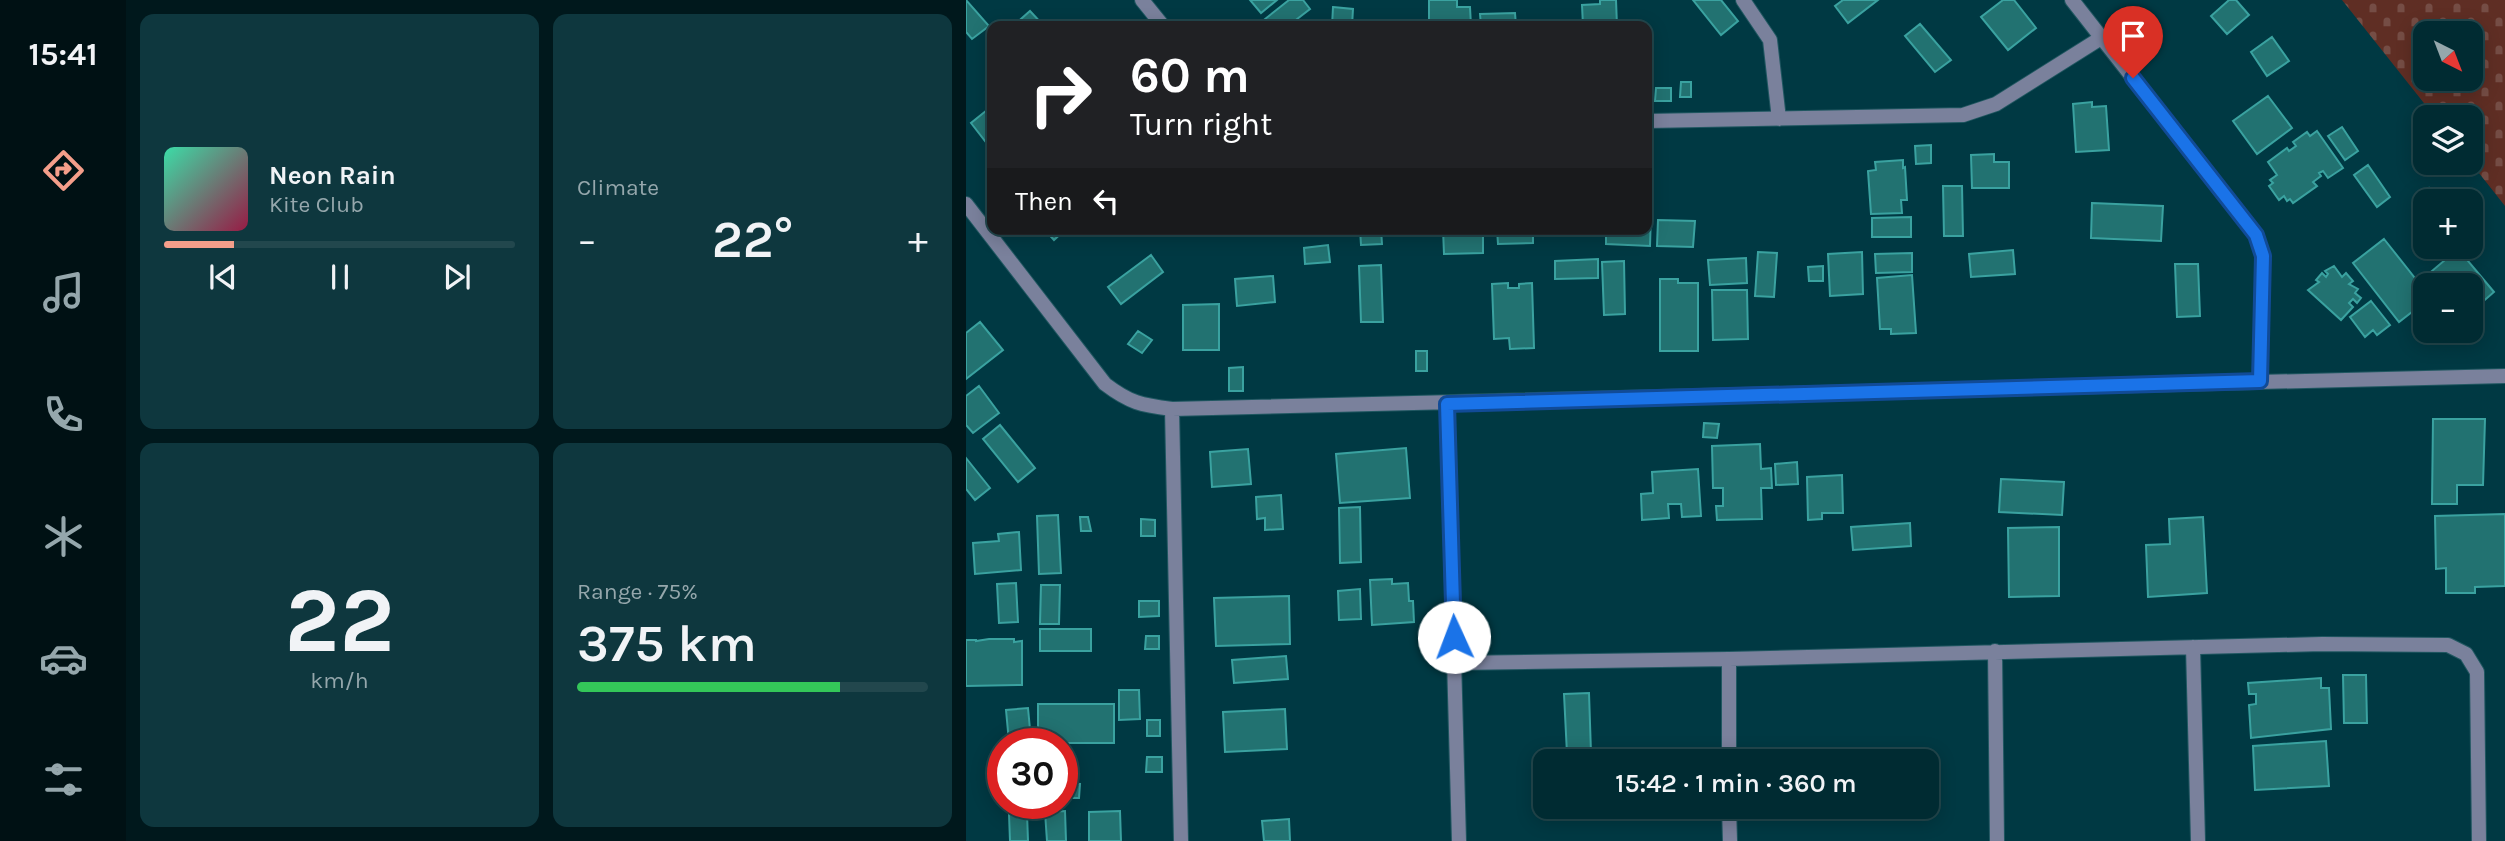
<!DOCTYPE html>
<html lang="en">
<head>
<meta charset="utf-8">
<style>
	body { margin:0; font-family:Karla,sans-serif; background:#0e373e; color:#f1f3f6; height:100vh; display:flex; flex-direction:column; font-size:26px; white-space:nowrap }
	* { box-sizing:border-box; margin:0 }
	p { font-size:23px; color:#95a7ac }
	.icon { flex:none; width:38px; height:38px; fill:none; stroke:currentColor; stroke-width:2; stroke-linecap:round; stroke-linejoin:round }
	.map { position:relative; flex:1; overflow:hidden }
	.sheet { display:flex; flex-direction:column; gap:14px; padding:14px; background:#00181c; width:840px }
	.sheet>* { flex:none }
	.guide { position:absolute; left:21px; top:21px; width:665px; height:214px; border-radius:14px; box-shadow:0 4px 18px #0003,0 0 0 2px #22474d; background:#202124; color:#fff; overflow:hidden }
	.needle { width:46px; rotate:138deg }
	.buttons { position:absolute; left:1447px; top:21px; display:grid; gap:14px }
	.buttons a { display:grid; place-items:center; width:70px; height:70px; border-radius:14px; background:#002b32; box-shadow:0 4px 18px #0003,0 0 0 2px #22474d; font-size:35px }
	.speed { position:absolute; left:21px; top:728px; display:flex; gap:14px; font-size:35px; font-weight:700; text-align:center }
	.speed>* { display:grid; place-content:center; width:91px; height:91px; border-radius:50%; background:#002b32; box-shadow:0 4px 18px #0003,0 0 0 2px #22474d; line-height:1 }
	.speed .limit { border:10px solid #d22; background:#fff; color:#111 }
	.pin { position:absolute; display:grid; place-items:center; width:60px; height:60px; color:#fff; margin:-72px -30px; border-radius:50% 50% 50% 0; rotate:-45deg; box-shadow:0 0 7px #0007 }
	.pin .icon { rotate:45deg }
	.me { position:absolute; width:77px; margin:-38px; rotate:358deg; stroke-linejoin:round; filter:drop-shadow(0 0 5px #0008) }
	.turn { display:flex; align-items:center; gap:24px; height:147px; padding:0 28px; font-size:32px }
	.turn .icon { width:91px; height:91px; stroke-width:2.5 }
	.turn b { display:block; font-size:49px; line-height:60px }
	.then { display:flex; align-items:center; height:66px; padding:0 28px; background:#0003; gap:14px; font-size:26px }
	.big { font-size:52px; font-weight:600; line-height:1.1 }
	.sheet .tile { flex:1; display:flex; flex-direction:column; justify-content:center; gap:10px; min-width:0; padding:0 24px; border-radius:14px; background:#0e373e }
	.sheet .dial { align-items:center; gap:0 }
	.dial b { font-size:91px; line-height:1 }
	.song { display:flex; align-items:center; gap:21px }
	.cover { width:84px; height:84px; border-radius:10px; background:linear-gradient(135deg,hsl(160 70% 55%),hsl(340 70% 35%)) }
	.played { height:7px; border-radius:4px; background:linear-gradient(90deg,#f49e8a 20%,#22474d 20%) }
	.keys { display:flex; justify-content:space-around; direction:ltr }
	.heat { display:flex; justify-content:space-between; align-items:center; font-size:38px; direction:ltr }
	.charge { height:10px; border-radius:5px; background:linear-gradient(90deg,#34c759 75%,#22474d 0) }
	.sheet .tiles { flex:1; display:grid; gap:14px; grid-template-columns:repeat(2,1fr) }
	.trip { position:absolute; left:567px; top:749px; width:406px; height:70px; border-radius:14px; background:#002b32; box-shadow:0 4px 18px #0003,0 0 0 2px #22474d; font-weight:600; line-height:70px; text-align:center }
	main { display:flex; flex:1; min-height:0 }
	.tabs { display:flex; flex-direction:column; width:126px; justify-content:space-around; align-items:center; background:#001114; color:#95a7ac }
	.tabs .icon { width:49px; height:49px }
	.tabs .selected { color:#f49e8a }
	.tabs b { font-size:32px; color:#f1f3f6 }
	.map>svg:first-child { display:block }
	.cemetery { fill:url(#cemetery-stones); fill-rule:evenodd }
	.building { fill:#227271; stroke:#3aa2a0; stroke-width:2 }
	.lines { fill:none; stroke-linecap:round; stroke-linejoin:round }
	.street-casing { stroke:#205761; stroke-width:16 }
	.street { stroke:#7a819c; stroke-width:14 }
	.route-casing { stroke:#114b97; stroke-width:18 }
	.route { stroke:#1a73e8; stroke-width:12 }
</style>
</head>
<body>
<main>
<nav class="tabs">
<b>15:41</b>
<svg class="icon selected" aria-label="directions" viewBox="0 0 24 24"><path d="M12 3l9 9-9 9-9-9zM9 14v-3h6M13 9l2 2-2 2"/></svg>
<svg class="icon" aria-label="music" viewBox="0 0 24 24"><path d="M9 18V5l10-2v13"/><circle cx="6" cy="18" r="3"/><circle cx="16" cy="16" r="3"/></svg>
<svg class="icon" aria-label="phone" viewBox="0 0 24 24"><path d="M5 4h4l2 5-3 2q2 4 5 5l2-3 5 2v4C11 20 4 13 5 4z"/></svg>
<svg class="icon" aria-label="climate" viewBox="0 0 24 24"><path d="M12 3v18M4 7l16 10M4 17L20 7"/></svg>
<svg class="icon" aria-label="car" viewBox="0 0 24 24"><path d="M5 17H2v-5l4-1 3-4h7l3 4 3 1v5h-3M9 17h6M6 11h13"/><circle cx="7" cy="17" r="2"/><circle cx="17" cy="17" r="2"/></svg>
<svg class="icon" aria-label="filters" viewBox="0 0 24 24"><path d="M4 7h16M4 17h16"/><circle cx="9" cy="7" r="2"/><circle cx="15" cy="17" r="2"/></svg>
</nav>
<section class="sheet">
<div class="tiles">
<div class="tile">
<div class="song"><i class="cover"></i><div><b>Neon Rain</b><p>Kite Club</p></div></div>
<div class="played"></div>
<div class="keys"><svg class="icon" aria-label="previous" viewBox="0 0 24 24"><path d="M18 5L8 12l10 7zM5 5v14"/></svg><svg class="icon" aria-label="pause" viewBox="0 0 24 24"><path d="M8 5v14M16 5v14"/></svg><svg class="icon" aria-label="next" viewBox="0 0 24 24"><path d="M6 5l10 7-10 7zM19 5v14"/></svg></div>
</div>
<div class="tile"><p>Climate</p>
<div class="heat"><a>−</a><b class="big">22°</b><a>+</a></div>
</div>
<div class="tile dial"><b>22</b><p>km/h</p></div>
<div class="tile"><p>Range · 75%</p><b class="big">375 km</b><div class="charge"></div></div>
</div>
</section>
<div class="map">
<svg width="1539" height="841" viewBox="0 0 1539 841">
	<defs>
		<pattern id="cemetery-stones" width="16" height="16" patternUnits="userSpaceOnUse" patternTransform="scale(1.75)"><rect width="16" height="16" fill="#5f2e24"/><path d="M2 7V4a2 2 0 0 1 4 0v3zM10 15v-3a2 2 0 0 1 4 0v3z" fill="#754d45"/></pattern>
	</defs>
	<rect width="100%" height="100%" fill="#003943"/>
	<path class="cemetery" d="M1376,0H1539V206L1505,163V117H1469ZM1460,33H1505V79H1460Z"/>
	<path class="building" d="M0,0L23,26L6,39L0,32Z
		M284,0H311L295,13Z
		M323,0H337L344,9L322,26H297L294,23Z
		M463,0H491V7H504L505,26H463Z
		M634,0H650L651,26H617L616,5L634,4Z
		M727,0H755L772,21L755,35Z
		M877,0H912L882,23L869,6Z
		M1037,0H1048L1070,28L1042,50L1015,17Z
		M1263,0H1270L1283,15L1261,34L1245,16Z
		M367,7L387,9L386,26H366Z
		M64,11L78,26H47Z
		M549,13L550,26H515L514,14Z
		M954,24L985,60L969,72L939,36Z
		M1306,37L1323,61L1301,76L1285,52Z
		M715,82H725V97H714Z
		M690,88H705V101H689Z
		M1302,96L1326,128L1291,154L1267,121Z
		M1126,102V107L1140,106L1143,150L1110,152L1107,104Z
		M26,106V150L5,123Z
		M1376,127L1392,151L1379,160L1362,136Z
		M1351,131L1377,168L1362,178L1357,171L1353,173L1355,176L1347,182L1351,186L1327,203L1324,199L1321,201L1318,196L1313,200L1303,186L1307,183L1304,180L1311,175L1302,162L1321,148L1323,151L1330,146L1327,142L1341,132L1344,136Z
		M965,145V163L950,164L949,146Z
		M1028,154V162H1043V188H1006L1005,155Z
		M937,160V168L939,167L941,200H935L936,213L905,214L902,171L910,170L909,162Z
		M1402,165L1424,197L1411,207L1388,175Z
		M977,186H996L997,236H978Z
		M1463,188L1473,201H1460L1459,214L1448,199Z
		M1126,203L1197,206L1195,241L1125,238Z
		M681,213H685L684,246L640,244V229H681Z
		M945,217V237H906V218Z
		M692,220L729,221L727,247L691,246Z
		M78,229H100L88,240Z
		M394,229H415L416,244L395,245Z
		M477,229H517V253L478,254Z
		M531,229H567V243L532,244Z
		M1418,239L1460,292V301L1433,322L1387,263Z
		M362,245L364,262L339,264L338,248Z
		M1492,249L1528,292L1505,312V285H1468L1460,276Z
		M1047,250L1049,274L1005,277L1003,254Z
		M792,252L811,253L808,297L789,296Z
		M896,252L897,294L864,296L862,254Z
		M946,253V272L910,273L909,254Z
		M185,255L197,272L155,304L142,287Z
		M780,258L781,283L744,285L742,260Z
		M632,259V278L589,279V261Z
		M658,261L659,314L638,315L636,262Z
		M1209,264H1232L1234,316L1211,317Z
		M415,265L417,322H395L393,266Z
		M857,266V281H843L842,267Z
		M1368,266L1376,277L1380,273L1387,281L1383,284L1392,289L1389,293L1395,298L1391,303L1387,299L1383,303L1387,307L1375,320L1342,290L1353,282L1350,280L1356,273L1360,277L1362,274L1359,271Z
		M946,275L950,333L925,334V329H914L911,278Z
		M307,276L309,302L271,306L269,279Z
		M694,279H712V283H732V351H694Z
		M542,283V288H553V284L566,283L568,348L544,349L543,338L528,339L526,284Z
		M746,290H781L782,339L747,340Z
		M1405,301L1424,325L1411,335L1407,330L1399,337L1384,317Z
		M253,304V350H217V305Z
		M14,322L37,350L0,379V333Z
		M172,331L186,340L176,353L162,344Z
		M450,351H461V371H450Z
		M277,367V391H263V368Z
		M13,386L33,413L7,433L0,425V396Z
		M1467,419H1519L1517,485H1491V504H1466Z
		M738,423L753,424L751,438L737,437Z
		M34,425L69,468L52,482L17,439Z
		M794,444L795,469L805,468L806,488H795L796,519L751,520L750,506H757V488H747L746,446Z
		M440,448L444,498L374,503L370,454Z
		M282,449L285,484L246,487L244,452Z
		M0,458L24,488L9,500L0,489Z
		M831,462L832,484L810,485L809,464Z
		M732,469L735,516L716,517L715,504H702L703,518L676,520L675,494L687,493L686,472Z
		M876,475L877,513H856V519L842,520L841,477Z
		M1035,479L1098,482L1096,515L1033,512Z
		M315,495L317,529L299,530V518L291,519L290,497Z
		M394,507L395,562L374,563L373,508Z
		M1539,514V586L1509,587V593H1480V568L1470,569L1469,516Z
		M92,515L95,573L73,574L71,516Z
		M114,517H122L125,531H115Z
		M1237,517L1241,593L1182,597L1180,545L1204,544L1203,519Z
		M175,519L189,520V536H175Z
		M944,523L945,546L887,550L885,527Z
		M1093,527V596L1043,597L1042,528Z
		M53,532L55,570L9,574L7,543L33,541L32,534Z
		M426,579V584L442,583L443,601H447L448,622L406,625L404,580Z
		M50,583L52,622L33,623L31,584Z
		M75,585H94L93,624H74Z
		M394,589L395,619L373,620L372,591Z
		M323,596L324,644L250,646L248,598Z
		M173,601H193V616L173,617Z
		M74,629H125V651H74Z
		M180,636H193V649H179Z
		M23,639H48V642L56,641V685L0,686V640H10V641Z
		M320,656L322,679L268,683L266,660Z
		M1377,675H1400L1401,723H1378Z
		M1355,678V688H1363L1365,729L1285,738L1283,705L1290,704V694H1283L1282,683Z
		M153,690H173L174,719L153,720Z
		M623,693L625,753L601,754L598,694Z
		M72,704H148V743H72Z
		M62,708L65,740L43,742L40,710Z
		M319,709L321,749L259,752L257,712Z
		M181,720H194V736H181Z
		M1360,741L1363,786L1289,790L1287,746Z
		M181,757H196V772H180Z
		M96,761L97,783L114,784L113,798H96Z
		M99,811L100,841H81L79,812Z
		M154,811L155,841H123V812Z
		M61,813L62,841H44L43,814Z
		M323,819L324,841H298L296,821Z"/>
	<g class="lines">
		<g class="street-casing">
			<path id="street" d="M176,0L197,26
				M777,0L804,40L813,119
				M1106,0L1290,235L1297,256L1294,381
				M681,121L997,115L1030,104L1135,38
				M0,204L139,384C164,403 175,405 206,409C650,401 1094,384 1539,376
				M481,404L493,841
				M206,409L215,841
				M1227,647L1232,841
				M1029,651L1031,841
				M763,659V761
				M489,663L763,659L1356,644L1482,645L1500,654L1511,672L1513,841
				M763,807L764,841"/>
		</g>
		<use href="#street" class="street"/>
	</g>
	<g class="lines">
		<g class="route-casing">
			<path id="route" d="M488,637L481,404L1294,381L1297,256L1290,235L1167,78"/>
		</g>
		<use href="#route" class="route"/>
	</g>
</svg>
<div class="buttons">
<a><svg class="needle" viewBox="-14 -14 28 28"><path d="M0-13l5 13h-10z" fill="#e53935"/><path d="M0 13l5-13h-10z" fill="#95a7ac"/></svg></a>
<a><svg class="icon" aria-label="layers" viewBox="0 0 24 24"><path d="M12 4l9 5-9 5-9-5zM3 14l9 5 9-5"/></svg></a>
<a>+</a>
<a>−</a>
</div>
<div class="speed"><div class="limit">30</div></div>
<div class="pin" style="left:1167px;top:78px;background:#d93025"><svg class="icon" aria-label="arrive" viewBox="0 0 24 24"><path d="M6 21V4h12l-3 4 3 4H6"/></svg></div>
<svg class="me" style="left:488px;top:637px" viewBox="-20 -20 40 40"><circle r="19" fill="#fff"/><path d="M0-13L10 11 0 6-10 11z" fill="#1a73e8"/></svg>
<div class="trip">15:42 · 1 min · 360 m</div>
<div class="guide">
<div class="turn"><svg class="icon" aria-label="right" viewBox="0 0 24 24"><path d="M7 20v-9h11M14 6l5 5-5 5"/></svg><div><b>60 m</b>Turn right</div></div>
<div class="then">Then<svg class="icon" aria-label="left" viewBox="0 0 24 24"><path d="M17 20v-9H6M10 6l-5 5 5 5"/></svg></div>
</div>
</div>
</main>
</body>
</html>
